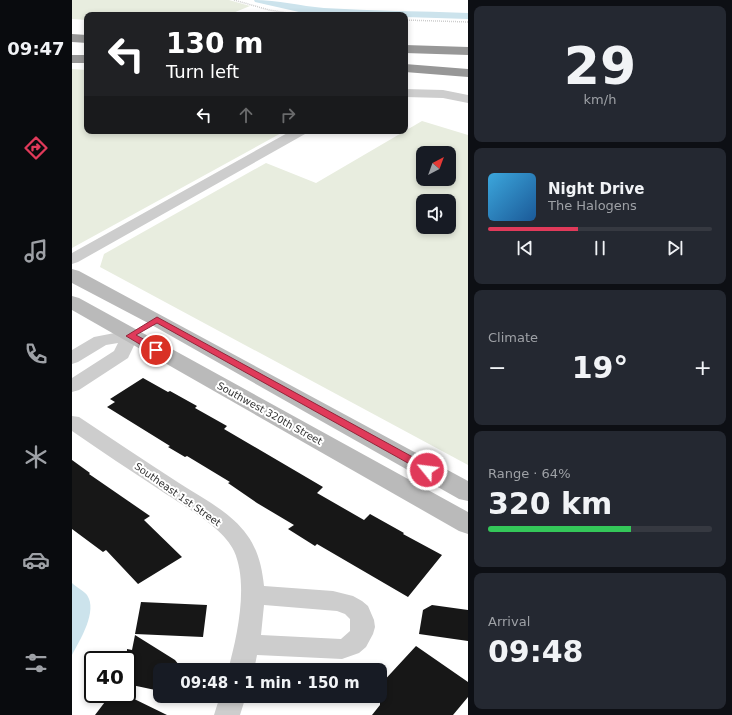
<!DOCTYPE html>
<html lang="en">
<head>
<meta charset="utf-8">
<style>
	body { margin:0; font-family:"DejaVu Sans",sans-serif; background:#242831; color:#f1f3f6; height:100vh; display:flex; flex-direction:column; font-size:15px; white-space:nowrap }
	* { box-sizing:border-box; margin:0 }
	p { font-size:13px; color:#9ea1a6 }
	.icon { flex:none; width:22px; height:22px; fill:none; stroke:currentColor; stroke-width:2; stroke-linecap:round; stroke-linejoin:round }
	.map { position:relative; flex:1; overflow:hidden }
	.sheet { display:flex; flex-direction:column; gap:6px; padding:6px; background:#0d0f14; width:264px }
	.sheet>* { flex:none }
	.guide { position:absolute; left:12px; top:12px; width:324px; height:122px; border-radius:8px; box-shadow:0 2px 6px #0003; background:#202124; color:#fff; overflow:hidden }
	.needle { width:26px; rotate:41deg }
	.tools { position:absolute; left:344px; top:146px; display:grid; gap:8px }
	.tools a { display:grid; place-items:center; width:40px; height:40px; border-radius:8px; background:#171b24; box-shadow:0 2px 6px #0003; font-size:20px }
	.speed { position:absolute; left:12px; top:651px; display:flex; gap:8px; font-size:20px; font-weight:700; text-align:center }
	.speed>* { display:grid; place-content:center; width:52px; height:52px; border-radius:50%; background:#171b24; box-shadow:0 2px 6px #0003; line-height:1 }
	.speed .limit { border:2px solid #111; border-radius:6px; background:#fff; color:#111 }
	.pin { position:absolute; display:grid; place-items:center; width:34px; height:34px; color:#fff; margin:-17px; border:2px solid #fff; border-radius:50%; box-shadow:0 1px 4px #0007 }
	.me { position:absolute; width:44px; margin:-22px; rotate:299deg; stroke-linejoin:round; filter:drop-shadow(0 0 3px #0008) }
	.turn { display:flex; align-items:center; gap:14px; height:84px; padding:0 16px; font-size:18px }
	.turn .icon { width:52px; height:52px; stroke-width:2.5 }
	.turn b { display:block; font-size:28px; line-height:34px }
	.lanes { display:flex; align-items:center; height:38px; padding:0 16px; background:#0003; justify-content:center; gap:20px; direction:ltr }
	.lanes .off { opacity:.35 }
	.big { font-size:30px; font-weight:800; line-height:1.1 }
	.sheet .tile { flex:1; display:flex; flex-direction:column; justify-content:center; gap:6px; min-width:0; padding:0 14px; border-radius:8px; background:#242831 }
	.sheet .dial { align-items:center; gap:0 }
	.dial b { font-size:52px; line-height:1 }
	.song { display:flex; align-items:center; gap:12px }
	.cover { width:48px; height:48px; border-radius:6px; background:linear-gradient(135deg,hsl(200 70% 55%),hsl(210 70% 35%)) }
	.played { height:4px; border-radius:2px; background:linear-gradient(90deg,#e03a5a 40%,#363941 40%) }
	.keys { display:flex; justify-content:space-around; direction:ltr }
	.heat { display:flex; justify-content:space-between; align-items:center; font-size:22px; direction:ltr }
	.charge { height:6px; border-radius:3px; background:linear-gradient(90deg,#34c759 64%,#363941 0) }
	.trip { position:absolute; left:81px; top:663px; width:234px; height:40px; border-radius:8px; background:#171b24; box-shadow:0 2px 6px #0003; font-weight:800; line-height:40px; text-align:center }
	main { display:flex; flex:1; min-height:0 }
	.dock { display:flex; flex-direction:column; width:72px; justify-content:space-around; align-items:center; background:#090b0e; color:#9ea1a6 }
	.dock .icon { width:28px; height:28px }
	.dock .current { color:#e03a5a }
	.dock b { font-size:18px; color:#f1f3f6 }
	.map>svg:first-child { display:block }
	.green { fill:#e8eddf; fill-rule:evenodd }
	.water { fill:#cce3ec }
	.lines { fill:none; stroke-linecap:round; stroke-linejoin:round }
	.canal { fill:#cce3ec; fill-rule:evenodd }
	.building { fill:#171717 }
	.path { stroke:#cdcdcd; stroke-width:1.5; stroke-dasharray:1 1; stroke-linecap:butt }
	.street { fill:#cdcdcd; fill-rule:evenodd }
	.secondary { fill:#bababa; fill-rule:evenodd }
	.highway { fill:#979797; fill-rule:evenodd }
	.route { fill:#e03a5a; stroke:#92263a }
	.labels { text-anchor:middle; stroke-width:4; stroke-linejoin:round; paint-order:stroke }
	.street-label { font-size:10px; fill:#303030; stroke:#fff }
</style>
</head>
<body>
<main>
<nav class="dock">
<b>09:47</b>
<svg class="icon current" aria-label="directions" viewBox="0 0 24 24"><path d="M12 3l9 9-9 9-9-9zM9 14v-3h6M13 9l2 2-2 2"/></svg>
<svg class="icon" aria-label="music" viewBox="0 0 24 24"><path d="M9 18V5l10-2v13"/><circle cx="6" cy="18" r="3"/><circle cx="16" cy="16" r="3"/></svg>
<svg class="icon" aria-label="phone" viewBox="0 0 24 24"><path d="M5 4h4l2 5-3 2q2 4 5 5l2-3 5 2v4C11 20 4 13 5 4z"/></svg>
<svg class="icon" aria-label="climate" viewBox="0 0 24 24"><path d="M12 3v18M4 7l16 10M4 17L20 7"/></svg>
<svg class="icon" aria-label="car" viewBox="0 0 24 24"><path d="M5 17H2v-5l4-1 3-4h7l3 4 3 1v5h-3M9 17h6M6 11h13"/><circle cx="7" cy="17" r="2"/><circle cx="17" cy="17" r="2"/></svg>
<svg class="icon" aria-label="filters" viewBox="0 0 24 24"><path d="M4 7h16M4 17h16"/><circle cx="9" cy="7" r="2"/><circle cx="15" cy="17" r="2"/></svg>
</nav>
<div class="map">
<svg width="396" height="715" viewBox="0 0 396 715">
	<rect width="100%" height="100%" fill="#fff"/>
	<path class="green" d="M0,0H157L178,6L156,15H15V20L0,19Z
		M0,69L15,70V131H213L0,248Z
		M350,121L396,135V465L28,267L32,254L194,163L244,183ZM351,153H377V179H351ZM351,201H377V227H351Z"/>
	<path class="water" d="M0,583C4,587 12,591 15,595C26,611 8,640 0,655Z"/>
	<g class="lines">
		<path class="canal" d="M182,0C206,0 228,6 252,8C300,11 348,11 396,13V19L333,17V15H281L227,12L183,2Z"/>
	</g>
	<path class="building" d="M71,378L96,392L98,391L125,406L123,408L155,426L152,429L251,487L245,493L292,520L298,514L332,533L331,534L370,555L336,597L245,544L243,546L216,529L222,525L185,503L156,483L158,482L115,456L113,457L96,447L98,446L35,407L43,402L38,399Z
		M0,460L18,473L17,474L78,516L72,520L110,557L66,584L34,550L31,552L0,529Z
		M69,602L135,605L131,637L63,634Z
		M360,605L396,610V641L347,634L351,610Z
		M63,635L103,660L107,665L116,667L115,670H88V691L55,684V649L60,650Z
		M344,646L396,682V697L381,715H300L308,705V685Z
		M39,694H52L95,715H23Z"/>
	<g class="lines">
		<path class="path" d="M162,0L197,10L229,15
			M333,20L396,22"/>
		<path class="street" d="M333,89L371,90L396,95V103L371,98L333,97Z
			M219,131H234L233,134L6,262L0,264V253Z
			M58,330L64,331L67,335L56,358L7,390L0,392V378L42,351L46,343L34,345L6,362L0,364V350L22,337Z
			M0,416L7,417C40,439 73,461 107,483C130,498 159,512 175,535C186,550 190,567 192,586L261,591L281,596L290,601L296,606L302,620L303,627L301,634L294,647L287,653L270,659L185,655L182,670H156C165,637 177,584 162,551C151,527 110,505 88,490C59,471 29,451 0,431ZM192,605L265,611L273,614L278,619V631L269,639L189,635Z
			M148,696H174L168,715H142Z"/>
		<path class="secondary" d="M0,269L7,271L396,481V501L387,499L78,324L0,283Z
			M0,296L7,298L396,512V534L387,531L0,310Z"/>
		<path class="highway" d="M0,34L15,35V43L0,42Z
			M333,45L396,47V55L333,53Z
			M0,55H15V63H0Z
			M333,64L396,69V77L333,72Z"/>
	</g>
	<path class="route" d="M85,317L359,467L361,470L359,472H352L85,323L64,335L88,348L89,350L88,352H81L54,336Z"/>
	<g class="labels">
		<g class="street-label">
			<text transform="translate(198 413) rotate(29)" y="4">Southwest 320th Street</text>
			<text transform="translate(106 494) rotate(35)" y="4">Southeast 1st Street</text>
		</g>
	</g>
</svg>
<div class="tools">
<a><svg class="needle" viewBox="-14 -14 28 28"><path d="M0-13l5 13h-10z" fill="#e53935"/><path d="M0 13l5-13h-10z" fill="#9ea1a6"/></svg></a>
<a><svg class="icon" aria-label="sound" viewBox="0 0 24 24"><path d="M4 9h4l5-4v14l-5-4H4zM17 9q2 3 0 6"/></svg></a>
</div>
<div class="speed"><div class="limit">40</div></div>
<div class="pin" style="left:84px;top:350px;background:#d93025"><svg class="icon" aria-label="arrive" viewBox="0 0 24 24"><path d="M6 21V4h12l-3 4 3 4H6"/></svg></div>
<svg class="me" style="left:355px;top:470px" viewBox="-20 -20 40 40"><circle r="17" fill="#e03a5a" stroke="#fff" stroke-width="3"/><path d="M0-11L8 9 0 5-8 9z" fill="#fff"/></svg>
<div class="trip">09:48 · 1 min · 150 m</div>
<div class="guide">
<div class="turn"><svg class="icon" aria-label="left" viewBox="0 0 24 24"><path d="M17 20v-9H6M10 6l-5 5 5 5"/></svg><div><b>130 m</b>Turn left</div></div>
<div class="lanes"><svg class="icon" aria-label="left" viewBox="0 0 24 24"><path d="M17 20v-9H6M10 6l-5 5 5 5"/></svg><svg class="icon off" aria-label="ahead" viewBox="0 0 24 24"><path d="M12 20V5M6 11l6-6 6 6"/></svg><svg class="icon off" aria-label="right" viewBox="0 0 24 24"><path d="M7 20v-9h11M14 6l5 5-5 5"/></svg></div>
</div>
</div>
<section class="sheet">
<div class="tile dial"><b>29</b><p>km/h</p></div>
<div class="tile">
<div class="song"><i class="cover"></i><div><b>Night Drive</b><p>The Halogens</p></div></div>
<div class="played"></div>
<div class="keys"><svg class="icon" aria-label="previous" viewBox="0 0 24 24"><path d="M18 5L8 12l10 7zM5 5v14"/></svg><svg class="icon" aria-label="pause" viewBox="0 0 24 24"><path d="M8 5v14M16 5v14"/></svg><svg class="icon" aria-label="next" viewBox="0 0 24 24"><path d="M6 5l10 7-10 7zM19 5v14"/></svg></div>
</div>
<div class="tile"><p>Climate</p>
<div class="heat"><a>−</a><b class="big">19°</b><a>+</a></div>
</div>
<div class="tile"><p>Range · 64%</p><b class="big">320 km</b><div class="charge"></div></div>
<div class="tile"><p>Arrival</p><b class="big">09:48</b></div>
</section>
</main>
</body>
</html>
